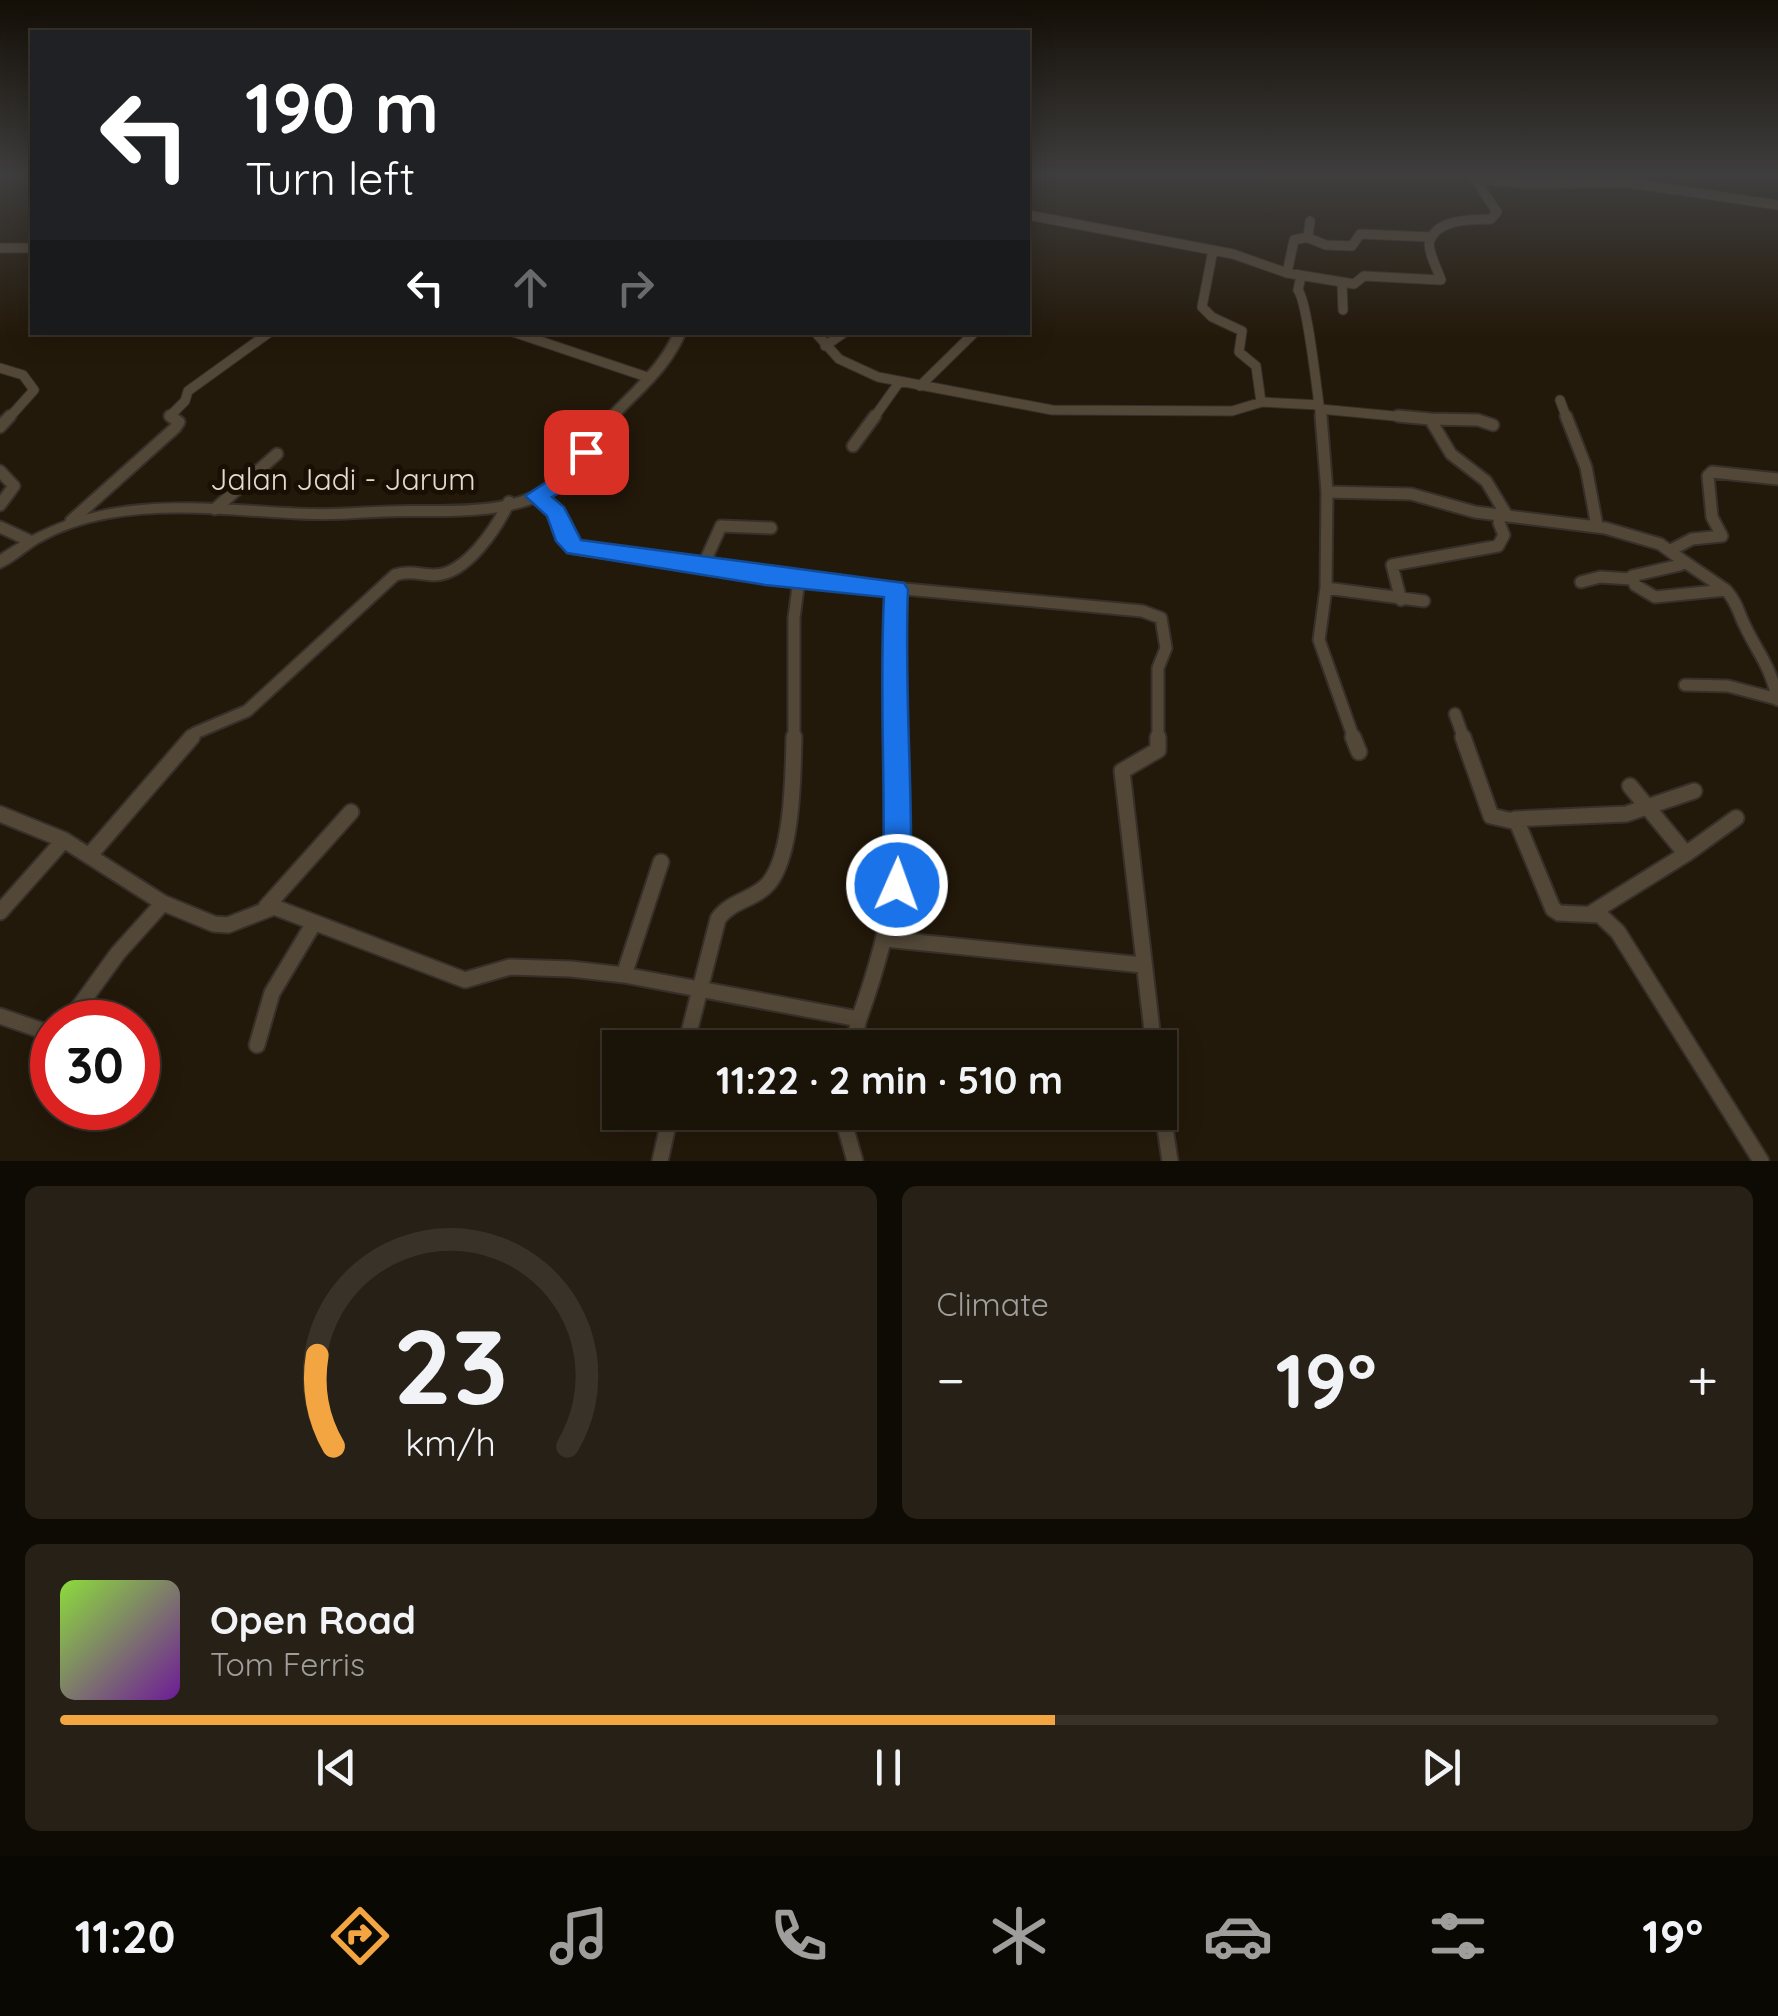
<!DOCTYPE html>
<html lang="en">
<head>
<meta charset="utf-8">
<style>
	body { margin:0; font-family:Quicksand,sans-serif; background:#272016; color:#f1f3f6; height:100vh; display:flex; flex-direction:column; font-size:38px; white-space:nowrap }
	* { box-sizing:border-box; margin:0 }
	p { font-size:32px; color:#9f9e9c }
	.icon { flex:none; width:55px; height:55px; fill:none; stroke:currentColor; stroke-width:2; stroke-linecap:round; stroke-linejoin:round }
	.map { position:relative; height:1161px; overflow:hidden }
	.panel { display:flex; flex-direction:column; gap:25px; padding:25px; background:#0e0a04; flex:1 }
	.panel>* { flex:none }
	.hud { position:absolute; left:30px; top:30px; width:1000px; height:305px; border-radius:0px; box-shadow:0 5px 25px #0003,0 0 0 2px #383229; background:#202124; color:#fff; overflow:hidden }
	.speed { position:absolute; left:30px; top:1000px; display:flex; gap:20px; font-size:50px; font-weight:700; text-align:center }
	.speed>* { display:grid; place-content:center; width:130px; height:130px; border-radius:50%; background:#1a1308; box-shadow:0 5px 25px #0003,0 0 0 2px #383229; line-height:1 }
	.speed .limit { border:15px solid #d22; background:#fff; color:#111 }
	.pin { position:absolute; display:grid; place-items:center; width:85px; height:85px; color:#fff; margin:-42px; border-radius:20px; box-shadow:0 5px 15px #0006 }
	.me { position:absolute; width:110px; margin:-55px; rotate:2deg; stroke-linejoin:round; filter:drop-shadow(0 0 8px #0008) }
	.turn { display:flex; align-items:center; gap:35px; height:210px; padding:0 50px; font-size:45px }
	.turn .icon { width:130px; height:130px; stroke-width:2.5 }
	.turn b { display:block; font-size:70px; line-height:85px }
	.lanes { display:flex; align-items:center; height:95px; padding:0 50px; background:#0003; justify-content:center; gap:50px; direction:ltr }
	.lanes .off { opacity:.35 }
	.big { font-size:75px; font-weight:800; line-height:1.1 }
	.panel .tile { flex:1; display:flex; flex-direction:column; justify-content:center; gap:15px; min-width:0; padding:0 35px; border-radius:15px; background:#272016 }
	.panel .dial { align-items:center; gap:0 }
	.dial svg { height:260px; overflow:visible; fill:none; stroke:#383229; stroke-width:7; stroke-linecap:round; text-anchor:middle }
	.dial text { fill:#f1f3f6; stroke:none }
	.song { display:flex; align-items:center; gap:30px }
	.cover { width:120px; height:120px; border-radius:15px; background:linear-gradient(135deg,hsl(90 70% 55%),hsl(280 70% 35%)) }
	.played { height:10px; border-radius:5px; background:linear-gradient(90deg,#f2a540 60%,#383229 60%) }
	.keys { display:flex; justify-content:space-around; direction:ltr }
	.heat { display:flex; justify-content:space-between; align-items:center; font-size:55px; direction:ltr }
	.panel .tiles { flex:1; display:grid; gap:25px; grid-template-columns:1fr 1fr }
	.tile:last-child { grid-column:span 2 }
	.trip { position:absolute; left:602px; top:1030px; width:575px; height:100px; border-radius:0px; background:#1a1308; box-shadow:0 5px 25px #0003,0 0 0 2px #383229; font-weight:800; line-height:100px; text-align:center }
	.dock { display:flex; height:160px; justify-content:space-around; align-items:center; background:#0a0803; color:#9f9e9c }
	.dock .icon { width:70px; height:70px }
	.dock .on { color:#f2a540 }
	.dock b { font-size:45px; color:#f1f3f6 }
	.map>svg:first-child { display:block }
	.lines { fill:none; stroke-linecap:round; stroke-linejoin:round }
	.street-far2-casing { stroke:#37302a; stroke-width:11 }
	.street-far1-casing { stroke:#37302a; stroke-width:15 }
	.street-casing { stroke:#37302a; stroke-width:19 }
	.secondary-casing { stroke:#37302a; stroke-width:4 }
	.street-far2 { stroke:#534838; stroke-width:9 }
	.street-far1 { stroke:#534838; stroke-width:11 }
	.street { stroke:#534838; stroke-width:15 }
	.secondary { fill:#534838; fill-rule:evenodd }
	.route { fill:#1a73e8; stroke:#114b97; stroke-width:2.5 }
	.labels { text-anchor:middle; stroke-width:10; stroke-linejoin:round; paint-order:stroke }
	.street-label { font-size:30px; fill:#e2dbd1; stroke:#191003 }
</style>
</head>
<body>
<div class="map">
<svg width="1778" height="1161" viewBox="0 0 1778 1161">
	<rect width="100%" height="100%" fill="#23190a"/>
	<g class="lines">
		<g class="street-far2-casing">
			<path id="street-far2" d="M1028,215L1233,254L1287,273L1354,284L1364,276L1441,280C1438,270 1426,249 1430,240C1439,218 1472,220 1491,219L1497,212L1475,179L1533,184L1623,182L1778,205
				M1306,237L1326,245L1352,246L1360,234L1431,237
				M0,248H32
				M1213,250L1202,307L1212,317L1242,331L1239,352L1256,366L1261,402
				M1287,273L1294,240L1308,237L1310,221
				M1301,276L1298,290C1308,303 1317,394 1321,419
				M1342,283L1343,310
				M513,332L650,378
				M815,332L839,359L878,377L1052,410L1232,411L1262,402L1319,405
				M825,346L845,332
				M0,368L23,375L34,390L8,419
				M920,386L975,332
				M1560,400L1567,419
				M1320,409L1425,419
				M174,419L170,416L185,401L188,391L270,332
				M873,419L900,381"/>
		</g>
		<g class="street-far1-casing">
			<path id="street-far1" d="M1321,416L1327,492L1411,494L1475,512L1605,528L1660,544L1682,560L1680,565L1632,576L1635,585L1655,597L1726,590C1737,602 1738,612 1745,626C1760,657 1769,663 1778,700
				M1398,416L1430,419L1451,454L1486,481L1506,514
				M1566,416L1586,467L1597,526
				M1430,419L1478,420L1493,425
				M0,427L10,416
				M853,446L875,416
				M0,471L14,486L0,505
				M1327,492L1326,588L1424,601
				M536,496L557,512L569,545L574,548L765,576L1142,611L1161,618L1166,648L1158,668V739
				M215,509L277,454
				M71,521L175,428L179,422L170,416
				M0,527L28,540
				M1671,550L1692,539L1722,536L1712,517L1708,476L1712,472L1778,479
				M1682,560L1726,590
				M702,568L721,526L771,528
				M1581,582L1600,577L1631,579
				M1326,588L1319,640L1354,739
				M896,589L898,739
				M1401,600L1392,565L1498,546L1504,535L1499,523L1501,514
				M1685,685L1728,686L1777,699
				M1455,714L1464,739
				M190,739L195,733L247,711L395,575C410,570 421,575 435,575C467,574 497,527 509,502
				M794,739V618L799,580"/>
		</g>
		<g class="street-casing">
			<path id="street" d="M1353,737L1359,752
				M1463,737L1491,816L1517,822L1553,909L1559,913L1600,915L1618,932L1761,1161
				M1630,786L1686,854L1736,818
				M0,814L64,840L163,903L214,924L228,925L274,907L465,980L510,967L571,969L624,975L859,1019L852,1048
				M1515,819L1626,814L1694,791
				M89,856L192,737
				M266,907L351,812
				M0,912L64,840
				M1593,912L1686,854
				M885,939L1143,965
				M624,975L661,862
				M0,1016L52,1034
				M859,1019C897,912 904,850 898,737
				M68,1022L118,953L163,903
				M257,1045L272,993L314,923
				M685,1048L718,919C731,900 755,900 769,883C793,853 793,775 794,737
				M1154,1048L1122,771L1158,750V737
				M1160,1094L1170,1161
				M841,1112L855,1161
				M660,1161L671,1112"/>
		</g>
		<g class="secondary-casing">
			<path id="secondary" d="M674,332H686C670,372 638,395 610,426C593,446 582,476 559,491C515,519 454,516 404,516C374,516 343,520 313,519C246,517 176,506 109,518C85,522 59,531 38,543C25,551 14,562 0,568V555C101,486 194,504 309,509C342,510 375,506 408,506C453,506 509,509 549,484C573,470 583,440 602,420C628,391 658,369 674,332Z"/>
		</g>
		<use href="#street-far2" class="street-far2"/>
		<use href="#street-far1" class="street-far1"/>
		<use href="#street" class="street"/>
		<use href="#secondary" class="secondary"/>
	</g>
	<linearGradient id="sky" x2="0" y2="1"><stop stop-color="#130e06"/><stop offset="0.52" stop-color="#3f3e3e"/><stop offset="1" stop-color="#3f3e3e" stop-opacity="0"/></linearGradient>
	<rect width="1778" height="337" fill="url(#sky)"/>
	<path class="route" d="M586,445L596,452L593,456L568,488L552,497L564,507L581,540L904,583L908,589C904,688 913,786 911,885L907,895L897,899L887,895L883,885C886,789 879,693 884,597L765,585L567,553L556,541L547,516L525,496L554,477L578,447Z"/>
	<g class="labels">
		<g class="street-label">
			<text x="343" y="490">Jalan Jadi - Jarum</text>
		</g>
	</g>
</svg>
<div class="speed"><div class="limit">30</div></div>
<div class="pin" style="left:586px;top:452px;background:#d93025"><svg class="icon" aria-label="arrive" viewBox="0 0 24 24"><path d="M6 21V4h12l-3 4 3 4H6"/></svg></div>
<svg class="me" style="left:897px;top:885px" viewBox="-20 -20 40 40"><circle r="17" fill="#1a73e8" stroke="#fff" stroke-width="3"/><path d="M0-11L8 9 0 5-8 9z" fill="#fff"/></svg>
<div class="trip">11:22 · 2 min · 510 m</div>
<div class="hud">
<div class="turn"><svg class="icon" aria-label="left" viewBox="0 0 24 24"><path d="M17 20v-9H6M10 6l-5 5 5 5"/></svg><div><b>190 m</b>Turn left</div></div>
<div class="lanes"><svg class="icon" aria-label="left" viewBox="0 0 24 24"><path d="M17 20v-9H6M10 6l-5 5 5 5"/></svg><svg class="icon off" aria-label="ahead" viewBox="0 0 24 24"><path d="M12 20V5M6 11l6-6 6 6"/></svg><svg class="icon off" aria-label="right" viewBox="0 0 24 24"><path d="M7 20v-9h11M14 6l5 5-5 5"/></svg></div>
</div>
</div>
<section class="panel">
<div class="tiles">
<div class="tile dial"><svg viewBox="0 0 100 80">
<path d="M14 69A42 42 0 1 1 86 69"/>
<path d="M14 69A42 42 0 0 1 9 41" stroke="#f2a540"/>
<text x="50" y="56" font-size="32" font-weight="700">23</text>
<text x="50" y="72" font-size="11">km/h</text>
</svg></div>
<div class="tile"><p>Climate</p>
<div class="heat"><a>−</a><b class="big">19°</b><a>+</a></div>
</div>
<div class="tile">
<div class="song"><i class="cover"></i><div><b>Open Road</b><p>Tom Ferris</p></div></div>
<div class="played"></div>
<div class="keys"><svg class="icon" aria-label="previous" viewBox="0 0 24 24"><path d="M18 5L8 12l10 7zM5 5v14"/></svg><svg class="icon" aria-label="pause" viewBox="0 0 24 24"><path d="M8 5v14M16 5v14"/></svg><svg class="icon" aria-label="next" viewBox="0 0 24 24"><path d="M6 5l10 7-10 7zM19 5v14"/></svg></div>
</div>
</div>
</section>
<nav class="dock">
<b>11:20</b>
<svg class="icon on" aria-label="directions" viewBox="0 0 24 24"><path d="M12 3l9 9-9 9-9-9zM9 14v-3h6M13 9l2 2-2 2"/></svg>
<svg class="icon" aria-label="music" viewBox="0 0 24 24"><path d="M9 18V5l10-2v13"/><circle cx="6" cy="18" r="3"/><circle cx="16" cy="16" r="3"/></svg>
<svg class="icon" aria-label="phone" viewBox="0 0 24 24"><path d="M5 4h4l2 5-3 2q2 4 5 5l2-3 5 2v4C11 20 4 13 5 4z"/></svg>
<svg class="icon" aria-label="climate" viewBox="0 0 24 24"><path d="M12 3v18M4 7l16 10M4 17L20 7"/></svg>
<svg class="icon" aria-label="car" viewBox="0 0 24 24"><path d="M5 17H2v-5l4-1 3-4h7l3 4 3 1v5h-3M9 17h6M6 11h13"/><circle cx="7" cy="17" r="2"/><circle cx="17" cy="17" r="2"/></svg>
<svg class="icon" aria-label="filters" viewBox="0 0 24 24"><path d="M4 7h16M4 17h16"/><circle cx="9" cy="7" r="2"/><circle cx="15" cy="17" r="2"/></svg>
<b>19°</b>
</nav>
</body>
</html>
